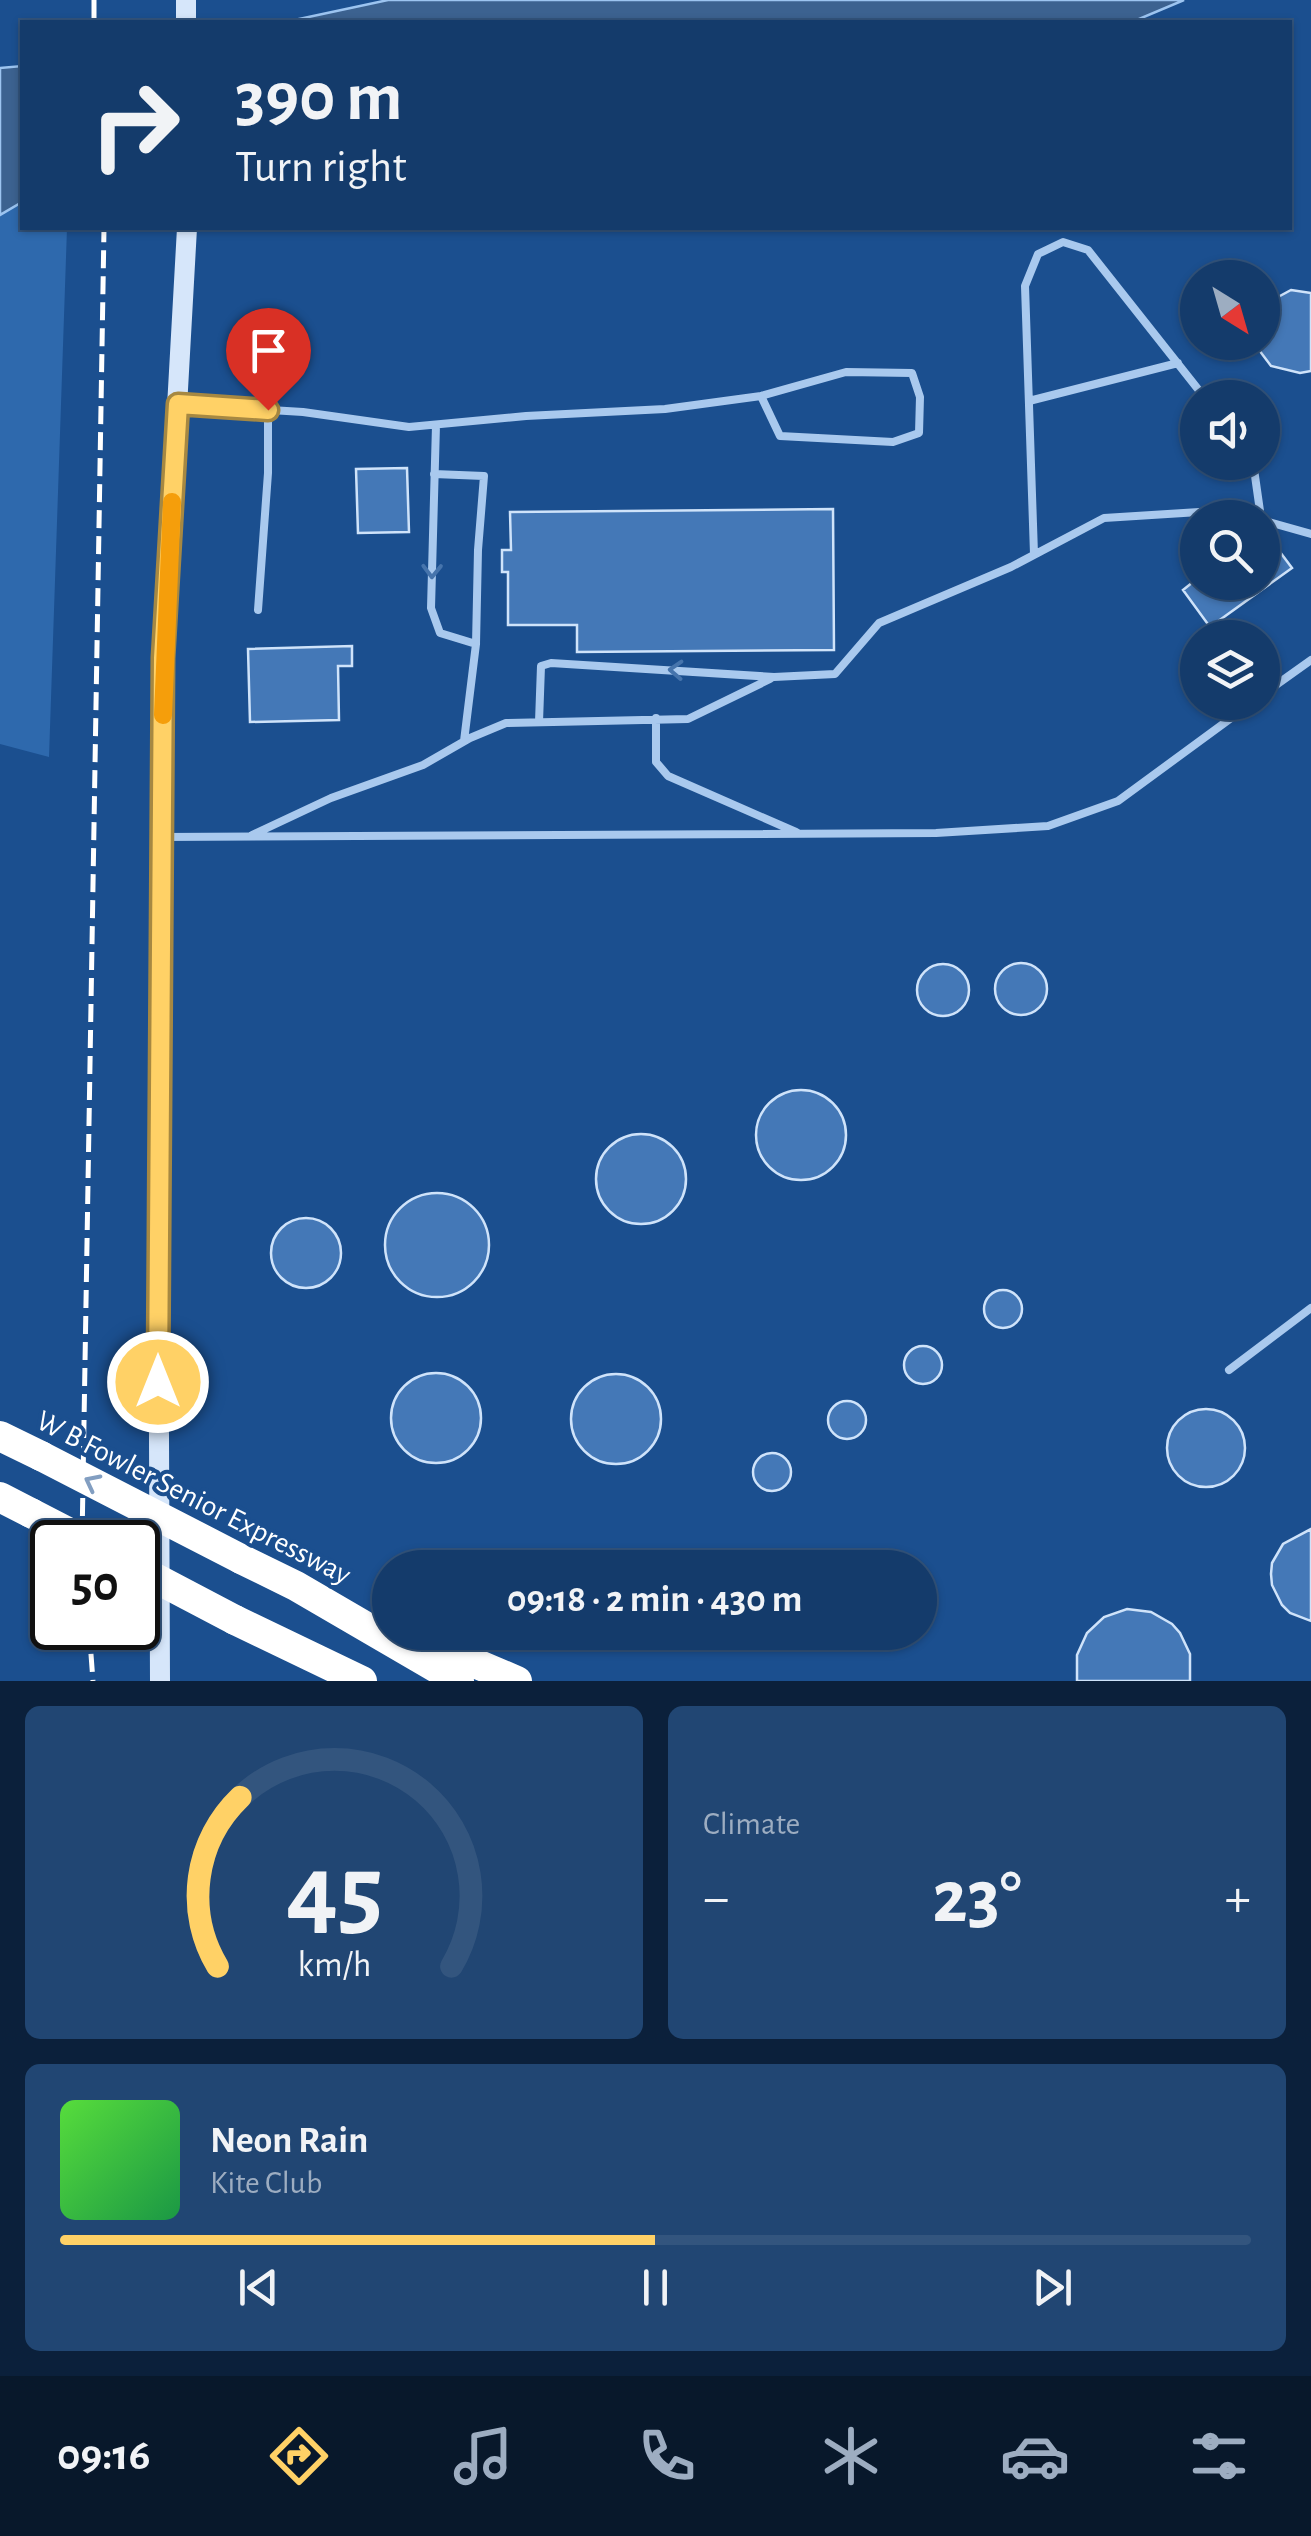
<!DOCTYPE html>
<html lang="en">
<head>
<meta charset="utf-8">
<style>
	body { margin:0; font-family:"Alegreya Sans",sans-serif; background:#214673; color:#f1f3f6; height:100vh; display:flex; flex-direction:column; font-size:38px; white-space:nowrap }
	* { box-sizing:border-box; margin:0 }
	p { font-size:32px; color:#9dadc1 }
	.icon { flex:none; width:55px; height:55px; fill:none; stroke:currentColor; stroke-width:2; stroke-linecap:round; stroke-linejoin:round }
	.map { position:relative; height:1681px; overflow:hidden }
	.drawer { display:flex; flex-direction:column; gap:25px; padding:25px; background:#0b203b; flex:1 }
	.drawer>* { flex:none }
	.hud { position:absolute; left:20px; top:20px; width:1272px; height:210px; border-radius:0px; box-shadow:0 2px 8px #0004,0 0 0 2px #33557e; background:#143b6b; color:#f1f3f6; overflow:hidden }
	.needle { width:65px; rotate:143deg }
	.buttons { position:absolute; left:1180px; top:260px; display:grid; gap:20px }
	.buttons a { display:grid; place-items:center; width:100px; height:100px; border-radius:50%; background:#143b6b; box-shadow:0 2px 8px #0004,0 0 0 2px #33557e; font-size:50px }
	.speed { position:absolute; left:30px; top:1520px; display:flex; gap:20px; font-size:50px; font-weight:700; text-align:center }
	.speed>* { display:grid; place-content:center; width:130px; height:130px; border-radius:50%; background:#143b6b; box-shadow:0 2px 8px #0004,0 0 0 2px #33557e; line-height:1 }
	.speed .limit { border:5px solid #111; border-radius:15px; background:#fff; color:#111 }
	.pin { position:absolute; display:grid; place-items:center; width:85px; height:85px; color:#fff; margin:-102px -42px; border-radius:50% 50% 50% 0; rotate:-45deg; box-shadow:0 0 10px #0007 }
	.pin .icon { rotate:45deg }
	.me { position:absolute; width:110px; margin:-55px; rotate:0deg; stroke-linejoin:round; filter:drop-shadow(0 0 8px #0008) }
	.turn { display:flex; align-items:center; gap:35px; height:210px; padding:0 50px; font-size:45px }
	.turn .icon { width:130px; height:130px; stroke-width:2.5 }
	.turn b { display:block; font-size:70px; line-height:85px }
	.big { font-size:75px; font-weight:600; line-height:1.1 }
	.drawer .card { flex:1; display:flex; flex-direction:column; justify-content:center; gap:15px; min-width:0; padding:0 35px; border-radius:15px; background:#214673 }
	.drawer .dial { align-items:center; gap:0 }
	.dial svg { height:260px; overflow:visible; fill:none; stroke:#33557e; stroke-width:7; stroke-linecap:round; text-anchor:middle }
	.dial text { fill:#f1f3f6; stroke:none }
	.song { display:flex; align-items:center; gap:30px }
	.cover { width:120px; height:120px; border-radius:15px; background:linear-gradient(135deg,hsl(110 70% 55%),hsl(140 70% 35%)) }
	.played { height:10px; border-radius:5px; background:linear-gradient(90deg,#ffd166 50%,#33557e 50%) }
	.keys { display:flex; justify-content:space-around; direction:ltr }
	.heat { display:flex; justify-content:space-between; align-items:center; font-size:55px; direction:ltr }
	.drawer .tiles { flex:1; display:grid; gap:25px; grid-template-columns:1fr 1fr }
	.card:last-child { grid-column:span 2 }
	.trip { position:absolute; left:372px; top:1550px; width:565px; height:100px; border-radius:50px; background:#143b6b; box-shadow:0 2px 8px #0004,0 0 0 2px #33557e; font-weight:600; line-height:100px; text-align:center }
	.dock { display:flex; height:160px; justify-content:space-around; align-items:center; background:#08182b; color:#9dadc1 }
	.dock .icon { width:70px; height:70px }
	.dock .current { color:#ffd166 }
	.dock b { font-size:45px; color:#f1f3f6 }
	.map>svg:first-child { display:block }
	.green { fill:#2e69ad }
	.water { fill:#3c6290; stroke:#9cc4f0; stroke-width:2.5 }
	.building { fill:#4478b7; stroke:#cfe3fa; stroke-width:2.5 }
	.lines { fill:none; stroke-linecap:round; stroke-linejoin:round }
	.service { stroke:#a9c9ee; stroke-width:8 }
	.secondary { stroke:#d6e6fa; stroke-width:20 }
	.motorway { stroke:#fff; stroke-width:30 }
	.rail { stroke:#fff; stroke-width:5; stroke-dasharray:18 8; stroke-linecap:butt }
	.motorway-bridge { stroke:#fff; stroke-width:30 }
	.oneway { stroke:#4674ac }
	.oneway2 { stroke:#829ec1 }
	.route-casing { stroke:#a68842; stroke-width:25 }
	.route { stroke:#ffd166; stroke-width:18 }
	.slow { stroke:#f59e0b; stroke-width:18 }
	.labels { text-anchor:middle; stroke-width:8; stroke-linejoin:round; paint-order:stroke }
	.street-label { font-size:30px; fill:#fff; stroke:#1b4f8f }
</style>
</head>
<body>
<div class="map">
<svg width="1311" height="1681" viewBox="0 0 1311 1681">
	<rect width="100%" height="100%" fill="#1b4f8f"/>
	<path class="green" d="M22,202V228H67L49,757L0,744V215Z"/>
	<path class="water" d="M388,0H1184L1132,22H285Z
		M22,66V202L0,215V68Z"/>
	<path class="building" d="M1291,290L1311,293V371L1300,373L1271,366L1253,342H1262L1265,304Z
		M407,468L409,532L358,533L356,469Z
		M833,509L834,650L577,652V625H508V572H502V550H511L510,512Z
		M1262,528L1292,568L1210,627L1183,590L1193,582H1262Z
		M352,646V666H338L339,720L250,722L248,649Z
		M995 989a26 26 0 1 1 52 0a26 26 0 1 1-52 0Z
		M917 990a26 26 0 1 1 52 0a26 26 0 1 1-52 0Z
		M756 1135a45 45 0 1 1 90 0a45 45 0 1 1-90 0Z
		M596 1179a45 45 0 1 1 90 0a45 45 0 1 1-90 0Z
		M385 1245a52 52 0 1 1 104 0a52 52 0 1 1-104 0Z
		M271 1253a35 35 0 1 1 70 0a35 35 0 1 1-70 0Z
		M984 1309a19 19 0 1 1 38 0a19 19 0 1 1-38 0Z
		M904 1365a19 19 0 1 1 38 0a19 19 0 1 1-38 0Z
		M391 1418a45 45 0 1 1 90 0a45 45 0 1 1-90 0Z
		M571 1419a45 45 0 1 1 90 0a45 45 0 1 1-90 0Z
		M828 1420a19 19 0 1 1 38 0a19 19 0 1 1-38 0Z
		M1167 1448a39 39 0 1 1 78 0a39 39 0 1 1-78 0Z
		M753 1472a19 19 0 1 1 38 0a19 19 0 1 1-38 0Z
		M1311,1529V1621L1290,1613L1282,1605L1272,1585L1271,1574L1272,1563L1283,1544Z
		M1127,1609L1151,1612L1172,1624L1180,1633L1190,1654V1681H1077V1655L1087,1633L1104,1617Z"/>
	<g class="lines">
		<path class="service" d="M1029,401L1178,363
			M177,404L303,412L409,427L526,416L665,409L761,396L846,372L912,373L920,397L919,433L893,442L780,436L761,396
			M436,425L431,608L440,633L476,644
			M1253,462L1261,518
			M434,474L484,476L478,550L476,644L464,741
			M1262,520L1311,534
			M1034,554L1025,286L1038,254L1063,242L1088,250L1205,398
			M258,610L268,473V410
			M1262,695L1311,660
			M656,718V762L668,776L796,832
			M539,722L541,666L551,663L774,677L835,674L879,623L1011,567L1104,518L1231,510L1255,518
			M252,835L331,798L423,765L470,738L506,723L688,719L770,679
			M163,837L936,833L1048,826L1118,801L1253,702
			M1229,1370L1311,1308"/>
		<path class="secondary" d="M186,0V22
			M160,1681L158,1193L162,1023L163,658L187,228"/>
		<path class="motorway" d="M0,1436L41,1456
			M0,1497L31,1513
			M241,1559L296,1586L459,1681
			M235,1620L362,1681
			M423,1641L517,1681"/>
		<path class="rail" d="M94,0V22
			M82,1542L104,228
			M89,1628L93,1681"/>
		<path class="motorway-bridge" d="M41,1456L241,1559
			M31,1513L87,1542
			M138,1569L235,1620"/>
	</g>
	<defs><path id="oneway-chevron" d="M-2-3.5L2.5 0L-2 3.5" fill="none" stroke-width="1.6" stroke-linecap="round" stroke-linejoin="round" transform="scale(2.5)"/></defs>
	<g class="oneway">
		<use href="#oneway-chevron" transform="translate(432 571) rotate(91)"/>
		<use href="#oneway-chevron" transform="translate(676 670) rotate(-177)"/>
	</g>
	<use class="oneway2" href="#oneway-chevron" transform="translate(92 1482) rotate(-153)"/>
	<g class="lines">
		<g class="route-casing">
			<path id="route" d="M158,1382L163,658L178,404L268,410"/>
		</g>
		<use href="#route" class="route"/>
		<path class="slow" d="M163,715L172,502"/>
	</g>
	<g class="labels">
		<g class="street-label">
			<text transform="translate(194 1497) rotate(27)" y="10">W B Fowler Senior Expressway</text>
		</g>
	</g>
</svg>
<div class="buttons">
<a><svg class="needle" viewBox="-14 -14 28 28"><path d="M0-13l5 13h-10z" fill="#e53935"/><path d="M0 13l5-13h-10z" fill="#9dadc1"/></svg></a>
<a><svg class="icon" aria-label="sound" viewBox="0 0 24 24"><path d="M4 9h4l5-4v14l-5-4H4zM17 9q2 3 0 6"/></svg></a>
<a><svg class="icon" aria-label="search" viewBox="0 0 24 24"><circle cx="10" cy="10" r="6"/><path d="M15 15l6 6"/></svg></a>
<a><svg class="icon" aria-label="layers" viewBox="0 0 24 24"><path d="M12 4l9 5-9 5-9-5zM3 14l9 5 9-5"/></svg></a>
</div>
<div class="speed"><div class="limit">50</div></div>
<div class="pin" style="left:268px;top:410px;background:#d93025"><svg class="icon" aria-label="arrive" viewBox="0 0 24 24"><path d="M6 21V4h12l-3 4 3 4H6"/></svg></div>
<svg class="me" style="left:158px;top:1382px" viewBox="-20 -20 40 40"><circle r="17" fill="#ffd166" stroke="#fff" stroke-width="3"/><path d="M0-11L8 9 0 5-8 9z" fill="#fff"/></svg>
<div class="trip">09:18 · 2 min · 430 m</div>
<div class="hud">
<div class="turn"><svg class="icon" aria-label="right" viewBox="0 0 24 24"><path d="M7 20v-9h11M14 6l5 5-5 5"/></svg><div><b>390 m</b>Turn right</div></div>
</div>
</div>
<section class="drawer">
<div class="tiles">
<div class="card dial"><svg viewBox="0 0 100 80">
<path d="M14 69A42 42 0 1 1 86 69"/>
<path d="M14 69A42 42 0 0 1 21 17" stroke="#ffd166"/>
<text x="50" y="56" font-size="32" font-weight="700">45</text>
<text x="50" y="72" font-size="11">km/h</text>
</svg></div>
<div class="card"><p>Climate</p>
<div class="heat"><a>−</a><b class="big">23°</b><a>+</a></div>
</div>
<div class="card">
<div class="song"><i class="cover"></i><div><b>Neon Rain</b><p>Kite Club</p></div></div>
<div class="played"></div>
<div class="keys"><svg class="icon" aria-label="previous" viewBox="0 0 24 24"><path d="M18 5L8 12l10 7zM5 5v14"/></svg><svg class="icon" aria-label="pause" viewBox="0 0 24 24"><path d="M8 5v14M16 5v14"/></svg><svg class="icon" aria-label="next" viewBox="0 0 24 24"><path d="M6 5l10 7-10 7zM19 5v14"/></svg></div>
</div>
</div>
</section>
<nav class="dock">
<b>09:16</b>
<svg class="icon current" aria-label="directions" viewBox="0 0 24 24"><path d="M12 3l9 9-9 9-9-9zM9 14v-3h6M13 9l2 2-2 2"/></svg>
<svg class="icon" aria-label="music" viewBox="0 0 24 24"><path d="M9 18V5l10-2v13"/><circle cx="6" cy="18" r="3"/><circle cx="16" cy="16" r="3"/></svg>
<svg class="icon" aria-label="phone" viewBox="0 0 24 24"><path d="M5 4h4l2 5-3 2q2 4 5 5l2-3 5 2v4C11 20 4 13 5 4z"/></svg>
<svg class="icon" aria-label="climate" viewBox="0 0 24 24"><path d="M12 3v18M4 7l16 10M4 17L20 7"/></svg>
<svg class="icon" aria-label="car" viewBox="0 0 24 24"><path d="M5 17H2v-5l4-1 3-4h7l3 4 3 1v5h-3M9 17h6M6 11h13"/><circle cx="7" cy="17" r="2"/><circle cx="17" cy="17" r="2"/></svg>
<svg class="icon" aria-label="filters" viewBox="0 0 24 24"><path d="M4 7h16M4 17h16"/><circle cx="9" cy="7" r="2"/><circle cx="15" cy="17" r="2"/></svg>
</nav>
</body>
</html>
